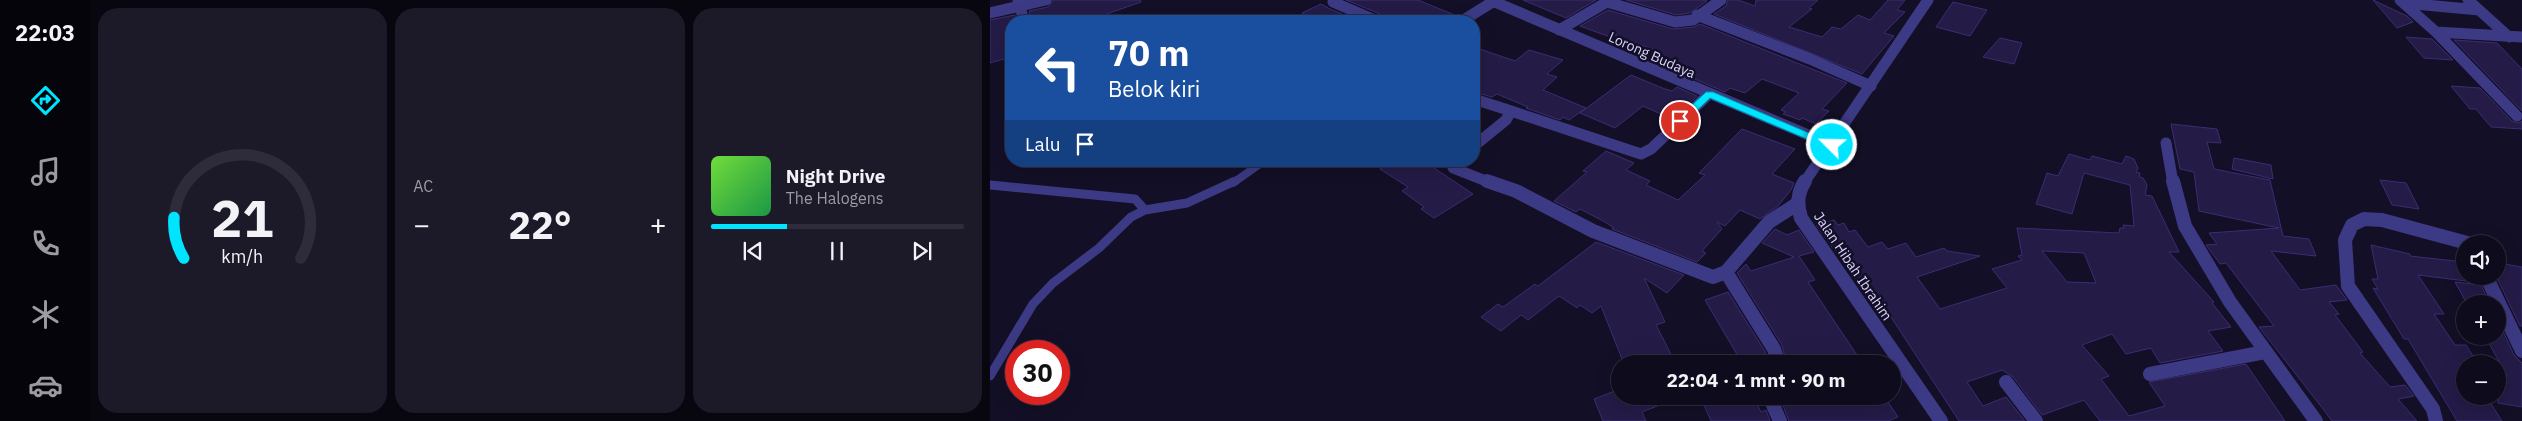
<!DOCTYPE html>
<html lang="id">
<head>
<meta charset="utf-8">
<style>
	body { margin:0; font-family:"IBM Plex Sans",sans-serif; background:#1c1929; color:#f1f3f6; height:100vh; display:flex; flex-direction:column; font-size:19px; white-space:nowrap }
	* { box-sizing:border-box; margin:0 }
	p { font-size:16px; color:#9b9ba3 }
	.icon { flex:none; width:28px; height:28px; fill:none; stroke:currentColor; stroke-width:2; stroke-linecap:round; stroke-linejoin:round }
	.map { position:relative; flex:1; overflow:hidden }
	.panel { display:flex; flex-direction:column; gap:8px; padding:8px; background:#08060f; width:900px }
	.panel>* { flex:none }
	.top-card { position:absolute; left:15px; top:15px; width:475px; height:152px; border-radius:20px; box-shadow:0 5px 20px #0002,0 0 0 1px #2e2b3b; background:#1a4fa0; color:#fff; overflow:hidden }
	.fabs { position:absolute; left:1466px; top:235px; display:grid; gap:10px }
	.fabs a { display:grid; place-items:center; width:50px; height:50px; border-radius:50%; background:#0e0b1c; box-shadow:0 5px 20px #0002,0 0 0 1px #2e2b3b; font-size:25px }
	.speed { position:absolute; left:15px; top:340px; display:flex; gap:10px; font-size:25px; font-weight:700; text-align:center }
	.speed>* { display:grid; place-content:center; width:65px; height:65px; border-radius:50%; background:#0e0b1c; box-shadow:0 5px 20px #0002,0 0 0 1px #2e2b3b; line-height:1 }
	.speed .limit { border:8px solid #d22; background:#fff; color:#111 }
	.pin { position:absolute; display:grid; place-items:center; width:42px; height:42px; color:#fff; margin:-21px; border:2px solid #fff; border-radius:50%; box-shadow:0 1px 5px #0007 }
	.me { position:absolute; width:55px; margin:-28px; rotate:293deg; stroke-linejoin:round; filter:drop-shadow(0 0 4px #0008) }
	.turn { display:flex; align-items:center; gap:18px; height:105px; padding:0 20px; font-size:22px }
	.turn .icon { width:65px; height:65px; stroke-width:2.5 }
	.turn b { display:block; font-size:35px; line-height:42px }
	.then { display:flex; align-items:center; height:48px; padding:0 20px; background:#0003; gap:10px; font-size:19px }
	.big { font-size:38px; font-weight:700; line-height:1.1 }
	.panel .tile { flex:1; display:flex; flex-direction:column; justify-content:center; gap:8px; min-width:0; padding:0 18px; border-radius:20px; background:#1c1929 }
	.panel .dial { align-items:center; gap:0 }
	.dial svg { height:130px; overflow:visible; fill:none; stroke:#2e2b3b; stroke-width:7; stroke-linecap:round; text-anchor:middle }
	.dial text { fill:#f1f3f6; stroke:none }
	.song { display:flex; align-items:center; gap:15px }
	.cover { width:60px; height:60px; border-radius:8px; background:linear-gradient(135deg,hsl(100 70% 55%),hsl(140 70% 35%)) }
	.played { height:5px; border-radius:2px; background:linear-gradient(90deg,#00e5ff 30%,#2e2b3b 30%) }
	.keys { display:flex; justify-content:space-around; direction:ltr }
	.heat { display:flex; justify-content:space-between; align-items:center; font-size:28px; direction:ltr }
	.panel .tiles { flex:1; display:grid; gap:8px; grid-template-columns:repeat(3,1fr) }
	.trip { position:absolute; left:621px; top:355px; width:290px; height:50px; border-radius:25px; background:#0e0b1c; box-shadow:0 5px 20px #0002,0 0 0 1px #2e2b3b; font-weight:700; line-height:50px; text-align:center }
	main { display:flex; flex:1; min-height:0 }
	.dock { display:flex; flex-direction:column; width:90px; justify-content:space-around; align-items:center; background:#06040b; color:#9b9ba3 }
	.dock .icon { width:35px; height:35px }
	.dock .active { color:#00e5ff }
	.dock b { font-size:22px; color:#f1f3f6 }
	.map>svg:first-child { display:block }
	.building { fill:#241b47; stroke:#3b2d73; fill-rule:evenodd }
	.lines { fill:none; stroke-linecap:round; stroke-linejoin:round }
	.service-far1 { stroke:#3d3a85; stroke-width:8 }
	.service { stroke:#3d3a85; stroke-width:9 }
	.minor-far1 { stroke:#3d3a85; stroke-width:11 }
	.minor { stroke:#3d3a85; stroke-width:14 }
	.tertiary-far1 { stroke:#3d3a85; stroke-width:11 }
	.tertiary { stroke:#3d3a85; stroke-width:14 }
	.route { fill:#00e5ff; stroke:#0095a6 }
	.labels { text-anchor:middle; stroke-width:5; stroke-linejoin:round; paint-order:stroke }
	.street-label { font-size:14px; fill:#d9d4ff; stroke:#130f26 }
</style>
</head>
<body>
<main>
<nav class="dock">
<b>22:03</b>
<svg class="icon active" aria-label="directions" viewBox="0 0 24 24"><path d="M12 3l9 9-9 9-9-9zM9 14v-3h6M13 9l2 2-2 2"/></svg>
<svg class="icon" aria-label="music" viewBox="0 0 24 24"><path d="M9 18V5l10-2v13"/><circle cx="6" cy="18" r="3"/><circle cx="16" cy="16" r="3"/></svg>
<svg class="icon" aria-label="phone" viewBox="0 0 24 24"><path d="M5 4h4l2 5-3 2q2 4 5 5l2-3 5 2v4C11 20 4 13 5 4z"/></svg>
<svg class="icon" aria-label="climate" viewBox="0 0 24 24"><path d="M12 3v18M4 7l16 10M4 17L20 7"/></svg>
<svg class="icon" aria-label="car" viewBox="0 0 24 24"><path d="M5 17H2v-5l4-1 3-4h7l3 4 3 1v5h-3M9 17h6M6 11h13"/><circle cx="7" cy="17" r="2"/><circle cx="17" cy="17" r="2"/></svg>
</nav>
<section class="panel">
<div class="tiles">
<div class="tile dial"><svg viewBox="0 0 100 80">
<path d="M14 69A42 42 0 1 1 86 69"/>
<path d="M14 69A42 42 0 0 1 8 44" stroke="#00e5ff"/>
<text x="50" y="56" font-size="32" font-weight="700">21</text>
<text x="50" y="72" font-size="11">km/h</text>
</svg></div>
<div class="tile"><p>AC</p>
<div class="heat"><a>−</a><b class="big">22°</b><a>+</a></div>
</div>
<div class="tile">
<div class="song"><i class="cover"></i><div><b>Night Drive</b><p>The Halogens</p></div></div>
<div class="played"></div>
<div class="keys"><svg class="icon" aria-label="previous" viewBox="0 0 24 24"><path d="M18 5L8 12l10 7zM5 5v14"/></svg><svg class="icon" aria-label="pause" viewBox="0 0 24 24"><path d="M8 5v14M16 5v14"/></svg><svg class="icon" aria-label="next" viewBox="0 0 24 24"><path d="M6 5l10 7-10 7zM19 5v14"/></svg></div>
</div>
</div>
</section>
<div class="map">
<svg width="1532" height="421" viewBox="0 0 1532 421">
	<rect width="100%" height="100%" fill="#130f26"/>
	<path class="building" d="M63,0H150L151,2L111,16L116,21H41L39,11L58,7Z
		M356,0H428L467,16L465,21H394L390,14Z
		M533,0H606L576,18Z
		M636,0H715L717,1L700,13L686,15Z
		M738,0H748L765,6L766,0H828L819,8L822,9L799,27L832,37L842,27L851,29L868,15L880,20L898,0H915L907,10L915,12L894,33L904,36L872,74L724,14L736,6Z
		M1383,0L1417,16L1423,22L1407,28Z
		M963,2L997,10L980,36L946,27Z
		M331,4L340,9L369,21H331L312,13Z
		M618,10L683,29L704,27L710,24L857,83L832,109L839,111L826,124L812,118L810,120L793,114L796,112L791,110L809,93L772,79L755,93L740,88L735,92L700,77L706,73L661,53L665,50L624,35L620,37L590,26Z
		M25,15L27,21H21V57L0,63V20Z
		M1416,37L1442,39L1463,60L1434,58Z
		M1010,38L1032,43L1024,64L993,57Z
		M1464,40L1507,43L1532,69V111Z
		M484,47L525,61L539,50L573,60L557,74L567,77L553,90L596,108L579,120L573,117L570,120L536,108L538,107L507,94L502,97L484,92Z
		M641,75L675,89L682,91L687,87L707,96L682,119L653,106L625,128L590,113Z
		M1461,86L1490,88L1522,121L1528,123L1532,121V129L1501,127L1486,109H1480Z
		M1181,124L1227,129L1231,143L1217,142L1224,169L1280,180L1293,236L1319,239L1326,256L1281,251L1310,290L1346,285L1357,300L1339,302L1349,314L1345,315L1373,352L1370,353L1400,387L1415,385L1424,396L1408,399L1427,421H1342L1333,409L1269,327L1284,326L1236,263L1230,264L1216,245L1227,244L1219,233L1289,228L1209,211L1204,172L1190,169Z
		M752,129L805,149L782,174L804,183L801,190L788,206L770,219L750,210L735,226L727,222L732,229L712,251L716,253L707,262L622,229L624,228L615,222L590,209L586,212L564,201L597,172L593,171L616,151L644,163L636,170L660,181L656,185L688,200L715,175L709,173Z
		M1079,154L1100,160L1102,156L1132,164L1136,156L1144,159L1148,168L1146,172L1150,173L1149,177L1153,178L1157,185L1155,195L1162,196L1189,252H1179L1224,302L1222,303L1241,327L1218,331L1233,351L1170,363L1161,348L1136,354L1122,334L1092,345L1119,376L1111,379L1139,416L1175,406L1159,382L1256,364L1295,421H1110L1094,400L1052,415L1023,377L1012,370L977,382L993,406L1016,397L1035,421H969L899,314L893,317L826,225L844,220L848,225L854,223L859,232L865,230L878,247L892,242L898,249L916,243L926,257L954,248L957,251L990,256L927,277L950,309L1017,288L1002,269L1032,260L1028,256L1032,255L1027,228L1129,233L1130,228H1134L1133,225L1144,226L1140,185L1094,173L1082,214L1046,204L1057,173L1068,176ZM1052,251L1094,253L1106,283L1077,282Z
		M1244,158L1281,165L1283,179L1242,169Z
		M403,161H454L444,168L483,194L444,218L431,209L434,207L412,191L418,187L390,169Z
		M1390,180L1416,183L1429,209L1402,205Z
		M785,229L797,235L809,230L824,252L809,256L825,280L818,282L873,364H793L794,353L792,345L747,273L756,264L761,271L804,257L772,243Z
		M606,242L694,275L677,293L654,278L675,322L666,325L686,364H634L611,306L602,313L590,305L587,308L569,296L538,320L531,315L511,331L491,317L508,304L513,307L545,284L548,286Z
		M1381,245L1420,254V256L1465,261L1476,281L1428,275L1454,314H1444L1465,345H1476L1488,364H1475V396H1496L1512,421H1467L1418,339H1414L1383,288L1388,289L1382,279H1388Z
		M1508,263L1532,267V326H1530L1508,280Z
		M1465,282L1491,285L1500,304H1477Z
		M738,292L776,353L752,363L715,300Z
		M1508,320L1524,355L1532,363V407L1508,403V381L1517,376L1495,336H1508Z
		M630,389V396L690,397L652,412L656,421H613L604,399Z
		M710,396H763L771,412L776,410L780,421H721Z
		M796,396H894L908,417L898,421H799L792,403L798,400Z"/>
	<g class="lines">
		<path class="service-far1" d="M243,183L274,161"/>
		<path class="service" d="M0,185L145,199L155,210
			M0,376L43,304L63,283L109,248L141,217L155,210L197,203L245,181"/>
		<path class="minor-far1" d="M28,0L34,21
			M500,0L842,145
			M1410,0L1446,32L1527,116
			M1478,0L1519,37
			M343,2L387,21
			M1414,3L1489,10
			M0,13L56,0
			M707,15L820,59L881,86
			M472,21L504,1
			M569,30L617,2L685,22L703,20L731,0
			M1446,32L1532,37
			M484,99L521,111
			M1176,143L1183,183
			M484,146L516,120L521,111L651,154L661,149L719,94
			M466,161L463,168L501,183"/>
		<path class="minor" d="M497,181L526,191L603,231L723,277L736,272L779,222L807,204
			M1183,181L1195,226L1240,302L1326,421
			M736,272L784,349L786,355L784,364
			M1496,276L1532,351
			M1160,374L1275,352
			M1016,382L1046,421
			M779,396L790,421
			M1446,421L1443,409L1358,286L1355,240L1362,225L1374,219L1392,220L1481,244"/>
		<path class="tertiary-far1" d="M814,183L938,0"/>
		<path class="tertiary" d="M815,181C807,194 807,204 811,218L951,421"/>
	</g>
	<path class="route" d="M716,92H723L847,145L846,148H838L720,98L694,123H687V119Z"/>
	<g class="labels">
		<g class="street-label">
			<text transform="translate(662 55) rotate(24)" y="5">Lorong Budaya</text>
			<text transform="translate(863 266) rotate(56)" y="5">Jalan Hibah Ibrahim</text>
		</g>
	</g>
</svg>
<div class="fabs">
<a><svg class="icon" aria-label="sound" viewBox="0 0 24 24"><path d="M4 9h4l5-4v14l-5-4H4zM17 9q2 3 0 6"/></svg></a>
<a>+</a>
<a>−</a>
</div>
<div class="speed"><div class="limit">30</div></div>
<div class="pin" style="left:690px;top:121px;background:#d93025"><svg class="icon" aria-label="arrive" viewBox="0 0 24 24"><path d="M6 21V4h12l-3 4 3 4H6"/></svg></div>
<svg class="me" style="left:842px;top:145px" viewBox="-20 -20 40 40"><circle r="17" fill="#00e5ff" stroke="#fff" stroke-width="3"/><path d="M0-11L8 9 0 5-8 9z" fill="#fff"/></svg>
<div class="trip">22:04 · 1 mnt · 90 m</div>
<div class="top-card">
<div class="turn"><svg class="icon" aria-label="left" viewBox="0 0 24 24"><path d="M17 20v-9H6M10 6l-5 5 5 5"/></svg><div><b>70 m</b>Belok kiri</div></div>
<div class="then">Lalu<svg class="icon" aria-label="arrive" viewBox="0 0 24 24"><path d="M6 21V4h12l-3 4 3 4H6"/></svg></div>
</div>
</div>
</main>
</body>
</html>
